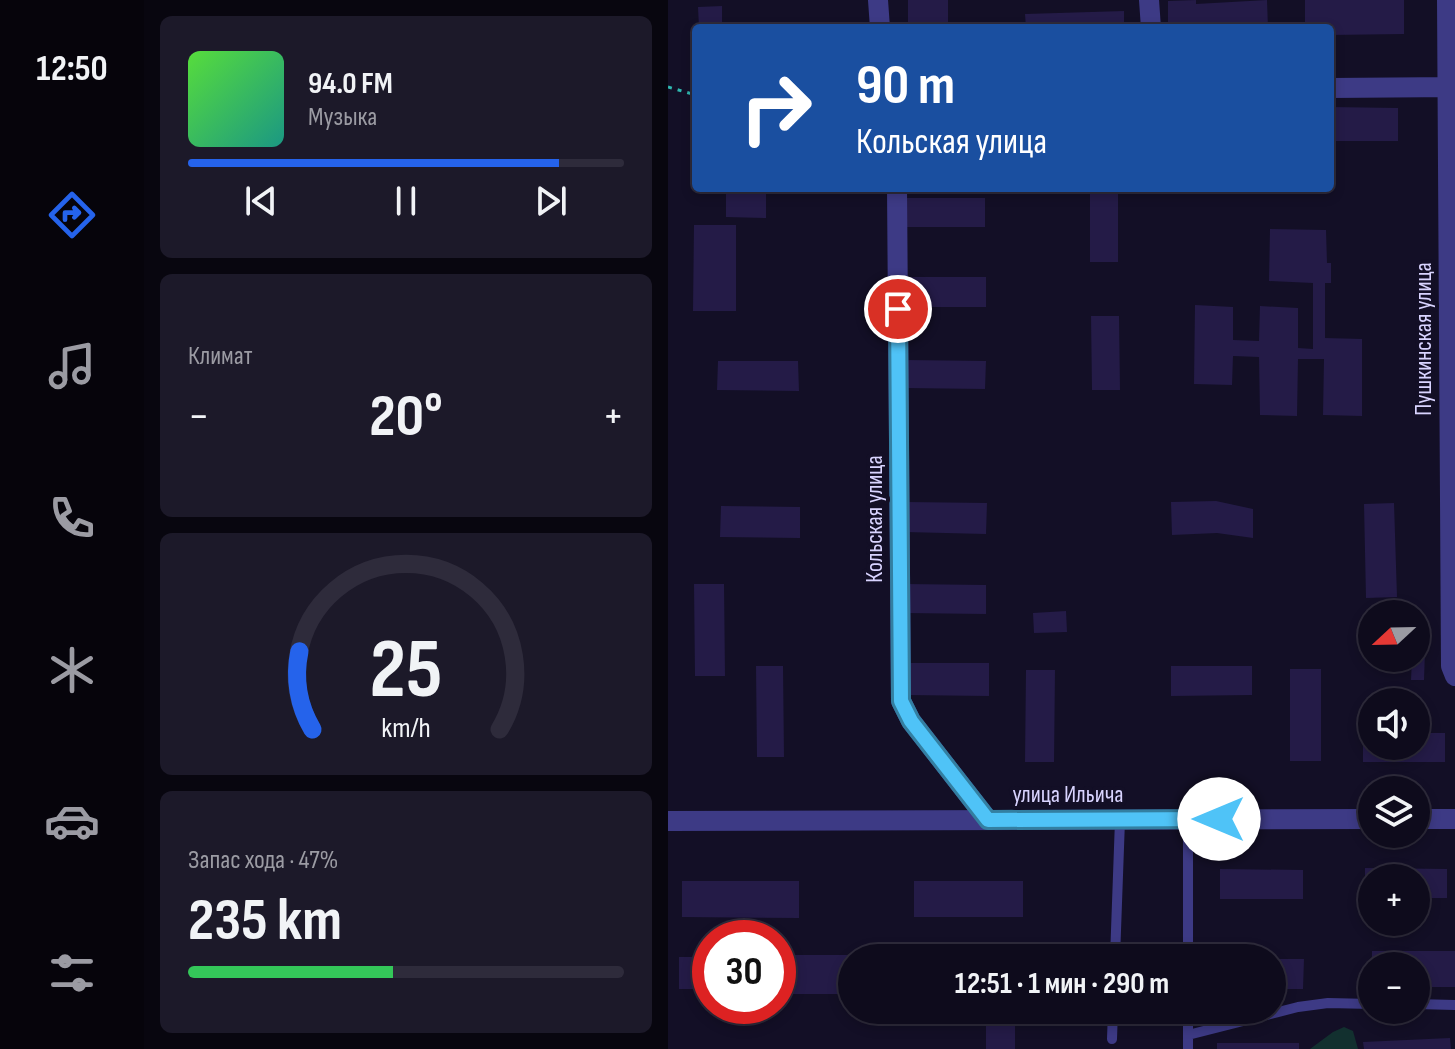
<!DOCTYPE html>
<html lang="ru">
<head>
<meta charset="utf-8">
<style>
	body { margin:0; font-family:"Sofia Sans Condensed",sans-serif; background:#1c1929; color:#f1f3f6; height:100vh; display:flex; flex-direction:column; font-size:30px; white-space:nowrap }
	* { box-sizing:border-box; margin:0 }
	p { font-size:26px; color:#9b9ba3 }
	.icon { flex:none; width:44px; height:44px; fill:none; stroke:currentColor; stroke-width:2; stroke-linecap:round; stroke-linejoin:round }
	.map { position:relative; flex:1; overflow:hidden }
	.panel { display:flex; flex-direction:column; gap:16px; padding:16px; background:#08060f; width:524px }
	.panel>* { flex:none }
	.guide { position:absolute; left:24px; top:24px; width:642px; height:168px; border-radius:8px; box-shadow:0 4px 12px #0003,0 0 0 2px #2e2b3b; background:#1a4fa0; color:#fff; overflow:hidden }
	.needle { width:52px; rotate:248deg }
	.tools { position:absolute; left:690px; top:600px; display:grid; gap:16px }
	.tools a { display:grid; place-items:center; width:72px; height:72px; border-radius:50%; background:#0e0b1c; box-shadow:0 4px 12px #0003,0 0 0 2px #2e2b3b; font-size:40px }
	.speed { position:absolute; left:24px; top:920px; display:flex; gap:16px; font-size:40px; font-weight:700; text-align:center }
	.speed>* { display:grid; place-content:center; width:104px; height:104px; border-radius:50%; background:#0e0b1c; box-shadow:0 4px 12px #0003,0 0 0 2px #2e2b3b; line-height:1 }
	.speed .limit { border:12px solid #d22; background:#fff; color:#111 }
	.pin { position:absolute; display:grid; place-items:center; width:68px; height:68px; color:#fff; margin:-34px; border:4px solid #fff; border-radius:50%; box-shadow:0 2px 8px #0007 }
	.me { position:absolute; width:88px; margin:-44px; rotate:270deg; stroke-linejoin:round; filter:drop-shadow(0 0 6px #0008) }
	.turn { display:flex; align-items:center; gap:28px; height:168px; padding:0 32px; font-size:36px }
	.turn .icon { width:104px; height:104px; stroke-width:2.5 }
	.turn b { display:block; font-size:56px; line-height:68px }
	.big { font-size:60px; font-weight:700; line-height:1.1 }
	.panel .widget { flex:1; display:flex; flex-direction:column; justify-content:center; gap:12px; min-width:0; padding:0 28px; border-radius:12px; background:#1c1929 }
	.panel .dial { align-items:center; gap:0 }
	.dial svg { height:208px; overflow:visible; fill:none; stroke:#2e2b3b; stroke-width:7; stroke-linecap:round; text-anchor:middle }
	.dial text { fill:#f1f3f6; stroke:none }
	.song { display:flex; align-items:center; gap:24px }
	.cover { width:96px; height:96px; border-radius:12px; background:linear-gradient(135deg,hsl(110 70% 55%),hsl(170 70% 35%)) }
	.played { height:8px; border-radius:4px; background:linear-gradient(90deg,#2563eb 85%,#2e2b3b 85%) }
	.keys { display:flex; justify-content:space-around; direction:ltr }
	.heat { display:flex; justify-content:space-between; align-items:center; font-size:44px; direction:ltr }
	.charge { height:12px; border-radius:6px; background:linear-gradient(90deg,#34c759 47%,#2e2b3b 0) }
	.trip { position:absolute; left:170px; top:944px; width:448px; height:80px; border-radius:40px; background:#0e0b1c; box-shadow:0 4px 12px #0003,0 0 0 2px #2e2b3b; font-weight:700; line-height:80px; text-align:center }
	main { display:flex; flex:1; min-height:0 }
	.tabs { display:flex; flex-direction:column; width:144px; justify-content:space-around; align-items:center; background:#06040b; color:#9b9ba3 }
	.tabs .icon { width:56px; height:56px }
	.tabs .selected { color:#2563eb }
	.tabs b { font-size:36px; color:#f1f3f6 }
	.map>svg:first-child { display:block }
	.green { fill:#12302f }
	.building { fill:#241b47 }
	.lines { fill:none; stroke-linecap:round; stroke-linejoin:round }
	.path { stroke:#2fb8b0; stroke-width:3; stroke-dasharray:4 6; stroke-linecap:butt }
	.lane { stroke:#3d3a85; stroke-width:10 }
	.street { stroke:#3d3a85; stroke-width:20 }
	.route-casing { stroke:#337fa1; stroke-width:20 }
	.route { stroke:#4fc3f7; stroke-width:14 }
	.labels { text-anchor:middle; stroke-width:8; stroke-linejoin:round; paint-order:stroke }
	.street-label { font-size:24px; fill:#d9d4ff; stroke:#130f26 }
</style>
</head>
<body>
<main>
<nav class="tabs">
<b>12:50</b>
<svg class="icon selected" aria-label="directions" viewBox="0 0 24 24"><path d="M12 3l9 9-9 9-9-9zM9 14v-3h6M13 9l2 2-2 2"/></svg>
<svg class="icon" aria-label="music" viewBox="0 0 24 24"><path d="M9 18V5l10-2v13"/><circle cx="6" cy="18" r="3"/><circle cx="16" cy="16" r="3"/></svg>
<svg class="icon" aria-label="phone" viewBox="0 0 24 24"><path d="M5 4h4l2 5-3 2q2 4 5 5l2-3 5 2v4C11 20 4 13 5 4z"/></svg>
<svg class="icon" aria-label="climate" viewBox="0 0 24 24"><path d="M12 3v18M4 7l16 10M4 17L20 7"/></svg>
<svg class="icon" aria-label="car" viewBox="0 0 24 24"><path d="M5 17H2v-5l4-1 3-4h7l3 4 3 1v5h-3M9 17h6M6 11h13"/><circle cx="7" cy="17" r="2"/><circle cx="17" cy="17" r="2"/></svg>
<svg class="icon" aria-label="filters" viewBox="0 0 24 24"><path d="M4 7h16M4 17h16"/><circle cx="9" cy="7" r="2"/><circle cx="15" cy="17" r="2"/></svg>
</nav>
<section class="panel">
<div class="widget">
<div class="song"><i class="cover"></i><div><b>94.0 FM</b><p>Музыка</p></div></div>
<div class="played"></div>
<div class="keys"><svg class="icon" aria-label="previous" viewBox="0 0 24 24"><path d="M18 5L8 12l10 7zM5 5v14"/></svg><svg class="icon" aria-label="pause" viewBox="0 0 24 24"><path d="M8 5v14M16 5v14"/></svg><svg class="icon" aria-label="next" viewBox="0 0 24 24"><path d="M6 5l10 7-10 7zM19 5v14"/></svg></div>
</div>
<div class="widget"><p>Климат</p>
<div class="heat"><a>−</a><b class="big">20°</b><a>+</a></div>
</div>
<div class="widget dial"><svg viewBox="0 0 100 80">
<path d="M14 69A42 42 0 1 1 86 69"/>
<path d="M14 69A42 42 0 0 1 9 39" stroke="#2563eb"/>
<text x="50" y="56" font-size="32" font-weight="700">25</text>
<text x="50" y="72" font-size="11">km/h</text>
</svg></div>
<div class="widget"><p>Запас хода · 47%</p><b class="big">235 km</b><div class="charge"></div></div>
</section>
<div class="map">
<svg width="787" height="1049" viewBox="0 0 787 1049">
	<rect width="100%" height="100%" fill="#130f26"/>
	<path class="green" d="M676,1027L685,1031L690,1049H642L665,1032Z"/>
	<path class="building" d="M240,0H280V28H240Z
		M528,0V4L599,0L600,28H500V1Z
		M637,0H736V34L662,35V28H637Z
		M54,6V28H31L30,7Z
		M456,11V28H358L357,14Z
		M120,25H156V28H120Z
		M662,107L730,108V141H662Z
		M58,188H98V218L58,217Z
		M422,188L450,189V262H422Z
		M236,198H317V227H237Z
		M26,225H68V311H25Z
		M602,229L658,230L659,263H663V283H657V338L694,339V416L655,415L656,359H630L629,416L592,415L591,357L565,356L564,385L526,384L527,305L565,307V340L591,341L592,306L630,308V348L645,349V283L601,281Z
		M237,277H318V307H237Z
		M423,316H451L452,390H424Z
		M237,360L318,361L317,389L237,388Z
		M50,361H130L131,391L49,390Z
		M548,501L585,509V538L549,533L504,535L503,502Z
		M238,502L319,503L318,534L237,532Z
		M726,503L729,597L698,598L696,504Z
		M53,506L132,507V538L52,537Z
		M26,584H56L57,676H27Z
		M237,584L318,585V614L237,613Z
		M398,611L399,632L366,633L365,613Z
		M748,651H757L756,680H743L744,658H748Z
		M238,663H321V696L238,695Z
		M88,666H115L116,757H89Z
		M503,666H584V695L503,696Z
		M622,669H653V761H622Z
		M358,670H387L386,762H357Z
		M695,733H704V746H748V733H777V762H695Z
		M697,868L779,869V898H748V878H704V898L697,897Z
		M552,869L635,870V899H552Z
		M14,881H131V918L14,917Z
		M246,881H355V917H246Z
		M704,951H787V987H748V966H704Z
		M125,955H239V958H184V994H125Z
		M11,957H31V966H42V980H31V989H11Z
		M604,959H636L635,989H604Z
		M318,1010H347V1049H318Z
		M782,1038L783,1049H696L695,1042Z
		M549,1043H631V1049H549Z"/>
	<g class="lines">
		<path class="path" d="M0,87L28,95"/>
		<path class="lane" d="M447,958L452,820
			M520,958V819
			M748,1004L787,1005
			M520,1035L630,1007L660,1003L704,1004
			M444,1039L445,1010
			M520,1049V1010"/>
		<path class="street" d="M210,0L212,28
			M481,0L483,28
			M779,0L783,666L787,676
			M662,88L787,87
			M229,188L233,701L243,721L320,820
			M748,819H787
			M0,821L704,819"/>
	</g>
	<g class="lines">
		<g class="route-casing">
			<path id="route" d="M230,309L233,701L243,721L320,820L551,819"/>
		</g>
		<use href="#route" class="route"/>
	</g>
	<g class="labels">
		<g class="street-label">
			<text transform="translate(755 339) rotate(-90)" y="8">Пушкинская улица</text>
			<text transform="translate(206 519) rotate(-90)" y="8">Кольская улица</text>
			<text x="400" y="802">улица Ильича</text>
		</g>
	</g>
</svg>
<div class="tools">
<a><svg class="needle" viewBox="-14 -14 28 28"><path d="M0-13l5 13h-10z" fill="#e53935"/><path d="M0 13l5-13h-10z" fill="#9b9ba3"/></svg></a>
<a><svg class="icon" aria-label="sound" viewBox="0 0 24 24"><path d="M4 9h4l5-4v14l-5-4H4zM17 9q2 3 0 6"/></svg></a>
<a><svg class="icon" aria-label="layers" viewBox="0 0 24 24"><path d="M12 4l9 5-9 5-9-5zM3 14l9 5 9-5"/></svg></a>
<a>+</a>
<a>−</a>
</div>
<div class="speed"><div class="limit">30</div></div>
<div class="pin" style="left:230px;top:309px;background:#d93025"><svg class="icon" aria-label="arrive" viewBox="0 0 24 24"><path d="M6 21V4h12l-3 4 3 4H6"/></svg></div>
<svg class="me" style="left:551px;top:819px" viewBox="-20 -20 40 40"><circle r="19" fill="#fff"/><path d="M0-13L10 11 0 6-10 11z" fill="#4fc3f7"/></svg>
<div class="trip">12:51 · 1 мин · 290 m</div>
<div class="guide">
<div class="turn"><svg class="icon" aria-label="right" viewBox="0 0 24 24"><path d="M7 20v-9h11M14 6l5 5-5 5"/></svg><div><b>90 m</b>Кольская улица</div></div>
</div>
</div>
</main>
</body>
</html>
